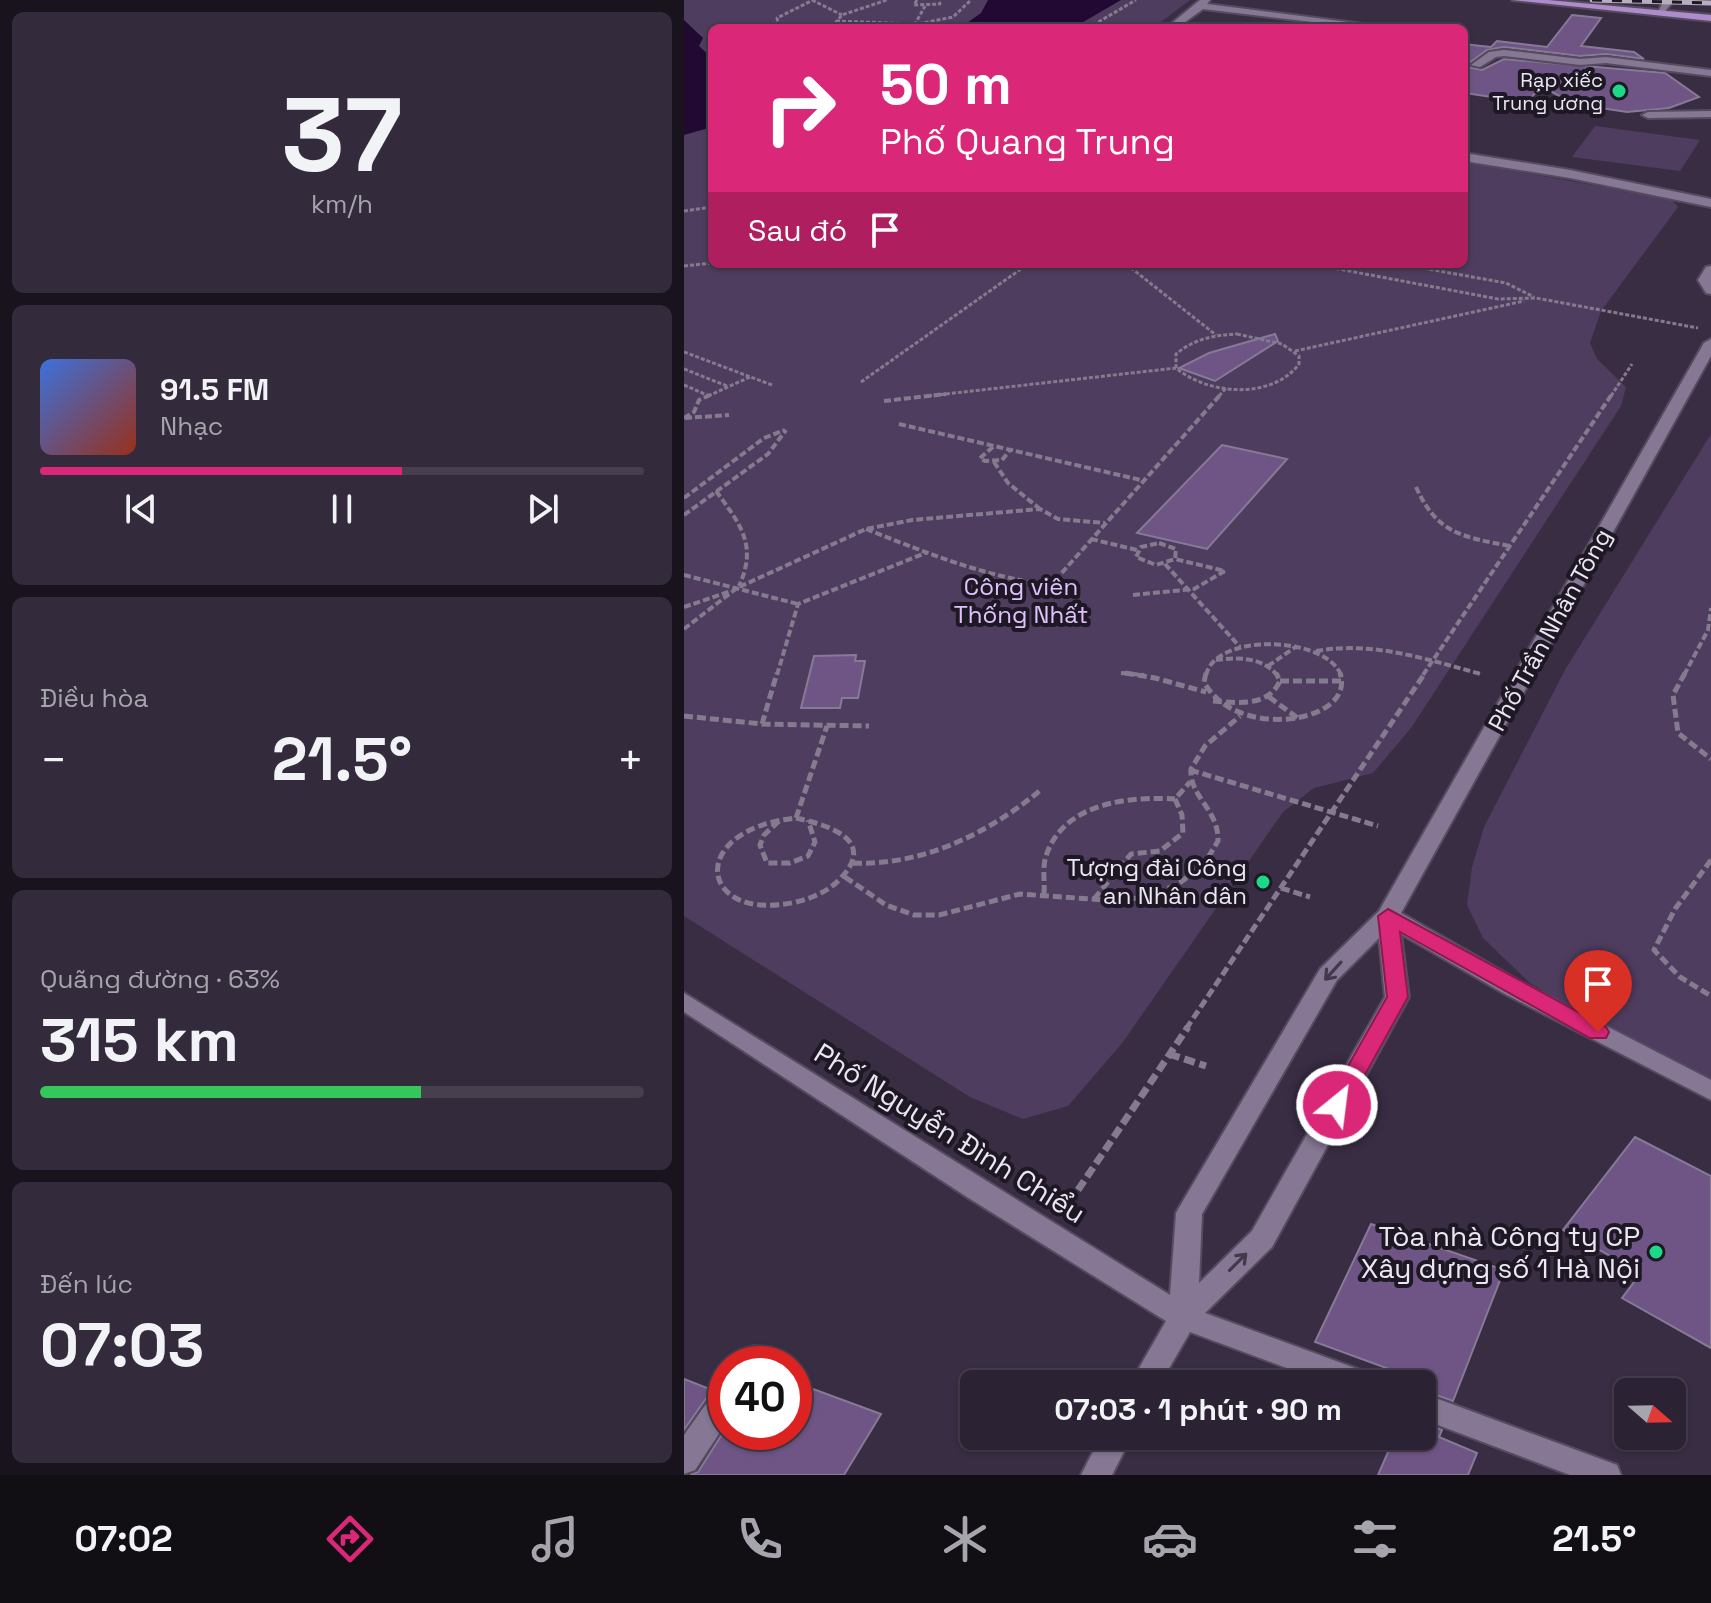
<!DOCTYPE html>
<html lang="vi">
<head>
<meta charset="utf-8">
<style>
	body { margin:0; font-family:"Space Grotesk",sans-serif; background:#332a3b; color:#f1f3f6; height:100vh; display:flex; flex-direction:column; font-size:30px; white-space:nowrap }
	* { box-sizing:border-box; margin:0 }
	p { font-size:26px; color:#a6a4ac }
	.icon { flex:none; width:44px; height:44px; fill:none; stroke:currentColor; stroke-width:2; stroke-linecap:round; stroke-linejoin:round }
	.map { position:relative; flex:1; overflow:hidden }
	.details { display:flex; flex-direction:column; gap:12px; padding:12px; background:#18131c; width:684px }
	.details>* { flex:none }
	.banner { position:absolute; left:24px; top:24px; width:760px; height:244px; border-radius:12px; box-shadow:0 2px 6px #0004,0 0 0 2px #473f4e; background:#db2777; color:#fff; overflow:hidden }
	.needle { width:52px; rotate:110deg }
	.buttons { position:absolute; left:930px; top:1378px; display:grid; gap:16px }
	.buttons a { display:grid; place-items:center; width:72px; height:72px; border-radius:12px; background:#2b2233; box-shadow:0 2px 6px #0004,0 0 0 2px #473f4e; font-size:40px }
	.speed { position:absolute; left:24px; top:1346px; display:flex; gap:16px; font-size:40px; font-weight:700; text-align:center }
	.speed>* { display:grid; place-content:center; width:104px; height:104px; border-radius:50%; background:#2b2233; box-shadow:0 2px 6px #0004,0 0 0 2px #473f4e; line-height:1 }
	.speed .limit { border:12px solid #d22; background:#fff; color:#111 }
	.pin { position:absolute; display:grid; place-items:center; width:68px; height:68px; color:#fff; margin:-82px -34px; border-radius:50% 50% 50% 0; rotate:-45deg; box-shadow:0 0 8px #0007 }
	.pin .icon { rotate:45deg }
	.me { position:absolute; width:88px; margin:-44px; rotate:29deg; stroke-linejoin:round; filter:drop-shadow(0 0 6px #0008) }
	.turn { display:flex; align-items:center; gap:28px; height:168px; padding:0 40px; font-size:36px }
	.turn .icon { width:104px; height:104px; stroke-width:2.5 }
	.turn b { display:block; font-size:56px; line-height:68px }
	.then { display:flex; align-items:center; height:76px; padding:0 40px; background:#0003; gap:16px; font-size:30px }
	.big { font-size:60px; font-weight:800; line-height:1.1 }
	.details .widget { flex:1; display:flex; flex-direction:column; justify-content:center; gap:12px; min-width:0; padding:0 28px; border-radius:12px; background:#332a3b }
	.details .dial { align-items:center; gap:0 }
	.dial b { font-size:104px; line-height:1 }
	.song { display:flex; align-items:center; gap:24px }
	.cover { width:96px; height:96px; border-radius:12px; background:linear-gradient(135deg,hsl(220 70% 55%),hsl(10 70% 35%)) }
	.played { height:8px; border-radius:4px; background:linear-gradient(90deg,#db2777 60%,#473f4e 60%) }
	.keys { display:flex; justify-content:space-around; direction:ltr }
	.heat { display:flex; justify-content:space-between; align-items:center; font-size:44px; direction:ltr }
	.charge { height:12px; border-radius:6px; background:linear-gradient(90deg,#34c759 63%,#473f4e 0) }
	.trip { position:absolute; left:276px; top:1370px; width:476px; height:80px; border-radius:12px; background:#2b2233; box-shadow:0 2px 6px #0004,0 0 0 2px #473f4e; font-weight:800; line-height:80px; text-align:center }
	.dock { display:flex; height:128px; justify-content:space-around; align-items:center; background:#110e14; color:#a6a4ac }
	.dock .icon { width:56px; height:56px }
	.dock .current { color:#db2777 }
	.dock b { font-size:36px; color:#f1f3f6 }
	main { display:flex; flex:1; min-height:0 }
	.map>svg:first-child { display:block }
	.green { fill:#4f3d60 }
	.water { fill:#220934 }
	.building { fill:#6e5585; stroke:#877a95; stroke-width:2 }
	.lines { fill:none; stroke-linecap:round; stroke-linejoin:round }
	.minor-casing { stroke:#554b5f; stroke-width:4 }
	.major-casing { stroke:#554b5f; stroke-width:4 }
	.path-far3 { stroke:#857b8e; stroke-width:3; stroke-dasharray:4 2; stroke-linecap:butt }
	.path-far2 { stroke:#857b8e; stroke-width:4; stroke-dasharray:7 3; stroke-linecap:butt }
	.path-far1 { stroke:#857b8e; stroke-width:5; stroke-dasharray:9 4; stroke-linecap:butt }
	.path { stroke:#857b8e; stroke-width:7; stroke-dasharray:11 5; stroke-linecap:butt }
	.minor { fill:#867894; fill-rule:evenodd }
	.major { fill:#ae8ccc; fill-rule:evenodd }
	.rail-casing { stroke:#b6adbf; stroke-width:5 }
	.rail { stroke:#1d1823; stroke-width:3; stroke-dasharray:10; stroke-linecap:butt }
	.oneway { stroke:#423a4b }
	.route { fill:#db2777; stroke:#8e194d; stroke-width:2 }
	.poi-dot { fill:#1bd988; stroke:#1d1823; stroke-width:3 }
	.labels { text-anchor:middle; stroke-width:8; stroke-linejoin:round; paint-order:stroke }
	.far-poi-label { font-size:20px; fill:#ece5f4; stroke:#1d1823; text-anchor:end }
	.park-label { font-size:24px; fill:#e0c1fe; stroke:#1d1823 }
	.street-label { font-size:24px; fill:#ece5f4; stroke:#1d1823 }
	.poi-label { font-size:24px; fill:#ece5f4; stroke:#1d1823; text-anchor:end }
	.near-street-label { font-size:28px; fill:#ece5f4; stroke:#1d1823 }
	.near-poi-label { font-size:28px; fill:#ece5f4; stroke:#1d1823; text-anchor:end }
</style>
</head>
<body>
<main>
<section class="details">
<div class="widget dial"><b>37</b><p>km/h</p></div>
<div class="widget">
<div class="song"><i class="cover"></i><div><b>91.5 FM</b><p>Nhạc</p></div></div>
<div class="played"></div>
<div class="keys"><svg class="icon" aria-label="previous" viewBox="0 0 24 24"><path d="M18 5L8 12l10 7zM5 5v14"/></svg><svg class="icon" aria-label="pause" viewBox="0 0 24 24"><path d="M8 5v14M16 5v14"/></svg><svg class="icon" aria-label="next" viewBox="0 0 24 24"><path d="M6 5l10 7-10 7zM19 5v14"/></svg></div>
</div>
<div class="widget"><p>Điều hòa</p>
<div class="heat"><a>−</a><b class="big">21.5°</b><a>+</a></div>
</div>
<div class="widget"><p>Quãng đường · 63%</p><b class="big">315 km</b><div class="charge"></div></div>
<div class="widget"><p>Đến lúc</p><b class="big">07:03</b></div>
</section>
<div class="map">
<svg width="1027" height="1475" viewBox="0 0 1027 1475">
	<rect width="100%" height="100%" fill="#392d44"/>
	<path class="green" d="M0,0H506L469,28H28V264H780V162L987,199L994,207L917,311L906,343L913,359L942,387L937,406L727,728L689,773L630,788L599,812L439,1042L384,1106L339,1119L286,1097L0,916Z
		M911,126L1016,140L996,171L888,157Z
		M1027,434V1078L897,1013L846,983L799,938L783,905L788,867L800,827L881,670Z"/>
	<path class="water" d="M304,0H437L389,28H276L297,13Z
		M0,20L19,38L15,46L28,58V127L0,135Z"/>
	<path class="building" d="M888,15L917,18L897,46L950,52L960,59L922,54L896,56L820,47L803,50L785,63L784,67L798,70L820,59L981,73L1015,97L985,108L943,112L891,104L858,87L842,102L780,93V44L807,47L813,41L863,47Z
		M591,334L594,341L531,381L495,368L525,353Z
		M538,445L603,459L523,549L453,533Z
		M172,655L171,661H181L174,698H158L156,708H117L130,656Z
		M951,1137L1027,1176V1348L938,1298L957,1273L879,1230Z
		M687,1224L820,1270L769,1401L738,1390V1381L631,1342Z
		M0,1379L28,1390L0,1430Z
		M110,1382L197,1414L160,1475H6L14,1472L42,1428V1432H110Z
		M738,1422L758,1430L755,1437L793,1453L784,1475H694L711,1436H738Z"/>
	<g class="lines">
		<g class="minor-casing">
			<path id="minor" d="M516,0H526L523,4L710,28H680L519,9L493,28H482Z
				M980,0H990L979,14H973Z
				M820,50L896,59L922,57L1027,70V76L922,63L896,65L820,56L812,57L796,67L787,65L805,52Z
				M1027,111V117L964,118L958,115L964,112Z
				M780,153L886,170L1027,199V207L886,178L780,161Z
				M1027,266V294L1022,293L1014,280L1022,267Z
				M1027,339V356L717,913L837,982L1027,1080V1100L821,994L717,934L725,997L588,1247L521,1313L690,1375L695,1384H646L506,1332L476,1384H446L482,1321L283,1197L0,1012V993L486,1295L492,1213L496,1206L636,969L695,911L1020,343ZM695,938L701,997L568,1231L515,1283L518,1214L653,980Z
				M70,1346L80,1349L84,1358L82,1364H52L60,1349Z
				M42,1386V1423L11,1470L0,1474V1435L32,1390Z
				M738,1393L933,1465L937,1475H886L738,1419Z
				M417,1436H448L428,1475H397Z"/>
		</g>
		<g class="major-casing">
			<path id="major" d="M828,0H864L1027,15V21Z"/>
		</g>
		<path class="path-far3" d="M128,0L158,15
			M233,0L230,5L256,4L255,0
			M152,21L231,24L241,6
			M229,25L269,17L287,0
			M103,28L94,23L93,18L129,0
			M147,28L158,15L203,0
			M404,28L452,0
			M0,211L28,207
			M442,264L532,335
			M628,264L814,299L852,298L1014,328
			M716,264L822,283L850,297
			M0,266L28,263
			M553,334L598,344L615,356V364C588,400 524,395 492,368V354C510,339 530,335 553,334Z
			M611,351L840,301
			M0,352L88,385
			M0,369L43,386
			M177,382L344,264
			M0,385L23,395
			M24,396L66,377
			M244,396L492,368
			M535,396L542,388
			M927,396L948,364"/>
		<path class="path-far2" d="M200,401L262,394
			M0,418L10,412L15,400L28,394
			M1,418L45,415
			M215,424L461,481
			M309,447L296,458L301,461L318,460L326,450
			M310,462L324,483L356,509
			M732,487C753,534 779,537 826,546
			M32,491C56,524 74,545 55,586
			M0,498L80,438L101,430
			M0,515L84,454L102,430
			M182,529C243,553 301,577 367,585L537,394
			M407,539L453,550
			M475,543L492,549L491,559L472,565L452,557L457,547Z
			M481,564L556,647
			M0,575L114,604
			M449,595L510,589L541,571L491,559
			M0,607L47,591
			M0,629L53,588L182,529L228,520L356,509L374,519L421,523
			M632,651C690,641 741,659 797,674
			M532,660C554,657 578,657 593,675
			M584,666L613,646
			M437,673L460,675
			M93,675L114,604L244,552
			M522,675C532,632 642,636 657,675
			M739,675L928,394
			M1000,675L1024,630L1027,608"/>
		<path class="path-far1" d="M441,673L471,678L522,692
			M522,673L520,682C552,742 673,723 656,673
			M1001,673L989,695L994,733L1027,759
			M596,681H658
			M585,697L615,719
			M529,701C554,703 584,707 596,681L592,673
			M0,716L78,724L185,726
			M78,724L93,673
			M506,770L694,826
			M112,818C144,825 195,840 155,880C143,892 128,898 112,902C15,924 0,830 112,818Z
			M112,818L143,726
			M95,821L80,835L76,845L83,863H106L124,856L131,842L124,820
			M1027,860L991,909L970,950L996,977L1027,996
			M169,863C239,866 305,833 358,789
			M161,877L202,905L230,915H255L336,894L435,901L465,896L494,884L519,866L534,841C535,809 505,797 507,769L521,746L556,716
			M597,888L626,897
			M360,894C361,882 358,868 362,856C379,803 444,796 491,799
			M410,899L447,854L476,851L499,833L498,815L491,799L506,782
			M502,1029L741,673"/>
		<path class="path" d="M485,1054L522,1066
			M394,1190L504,1027"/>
		<use href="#minor" class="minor"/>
		<use href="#major" class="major"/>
		<g class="rail-casing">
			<path id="rail" d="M908,0L1027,3"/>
		</g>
		<use href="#rail" class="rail"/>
	</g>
	<defs><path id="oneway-shaft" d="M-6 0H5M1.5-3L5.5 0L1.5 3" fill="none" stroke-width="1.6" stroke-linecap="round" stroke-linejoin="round" transform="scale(2)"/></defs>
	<g class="oneway">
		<use href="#oneway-shaft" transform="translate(649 971) rotate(132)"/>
		<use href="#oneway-shaft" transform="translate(554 1262) rotate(-45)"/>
	</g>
	<path class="route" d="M704,909L922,1027L925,1032L922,1038H906L716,932L724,997L661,1111L653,1113L645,1111L642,1105L703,997L694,916Z"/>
	<g class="poi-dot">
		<circle cx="935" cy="91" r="8"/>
		<circle cx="579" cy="882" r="8"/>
		<circle cx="972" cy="1252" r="8"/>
	</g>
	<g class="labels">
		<g class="far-poi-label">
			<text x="919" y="87">Rạp xiếc<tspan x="919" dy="23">Trung ương</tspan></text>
		</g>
		<g class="park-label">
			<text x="337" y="595">Công viên<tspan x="337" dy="28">Thống Nhất</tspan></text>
		</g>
		<g class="street-label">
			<text transform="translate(866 630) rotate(-61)" y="8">Phố Trần Nhân Tông</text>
		</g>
		<g class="poi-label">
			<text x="563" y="876">Tượng đài Công<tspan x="563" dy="28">an Nhân dân</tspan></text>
		</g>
		<g class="near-street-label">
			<text transform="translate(266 1133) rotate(32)" y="10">Phố Nguyễn Đình Chiểu</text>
		</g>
		<g class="near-poi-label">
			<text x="956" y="1246">Tòa nhà Công ty CP<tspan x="956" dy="32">Xây dựng số 1 Hà Nội</tspan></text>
		</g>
	</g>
</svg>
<div class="buttons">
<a><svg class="needle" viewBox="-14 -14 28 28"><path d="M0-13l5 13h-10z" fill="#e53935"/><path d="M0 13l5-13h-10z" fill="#a6a4ac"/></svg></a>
</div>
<div class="speed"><div class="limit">40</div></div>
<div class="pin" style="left:914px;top:1032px;background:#d93025"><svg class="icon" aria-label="arrive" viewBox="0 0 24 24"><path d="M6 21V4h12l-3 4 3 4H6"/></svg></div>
<svg class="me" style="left:653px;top:1105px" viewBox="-20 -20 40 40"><circle r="17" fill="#db2777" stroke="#fff" stroke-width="3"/><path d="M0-11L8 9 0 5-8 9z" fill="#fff"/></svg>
<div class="trip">07:03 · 1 phút · 90 m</div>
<div class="banner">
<div class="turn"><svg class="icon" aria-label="right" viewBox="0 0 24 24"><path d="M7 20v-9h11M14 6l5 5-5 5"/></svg><div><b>50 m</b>Phố Quang Trung</div></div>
<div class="then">Sau đó<svg class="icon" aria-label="arrive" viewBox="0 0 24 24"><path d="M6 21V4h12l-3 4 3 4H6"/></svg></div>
</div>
</div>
</main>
<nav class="dock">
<b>07:02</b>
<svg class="icon current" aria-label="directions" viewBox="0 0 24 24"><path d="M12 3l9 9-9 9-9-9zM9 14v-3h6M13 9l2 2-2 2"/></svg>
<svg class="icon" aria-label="music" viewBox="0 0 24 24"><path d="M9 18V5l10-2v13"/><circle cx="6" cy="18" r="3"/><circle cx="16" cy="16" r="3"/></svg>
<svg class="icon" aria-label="phone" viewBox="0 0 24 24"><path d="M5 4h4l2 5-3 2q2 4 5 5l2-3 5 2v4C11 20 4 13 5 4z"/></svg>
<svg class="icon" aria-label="climate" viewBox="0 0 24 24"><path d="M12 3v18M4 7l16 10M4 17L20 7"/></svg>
<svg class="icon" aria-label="car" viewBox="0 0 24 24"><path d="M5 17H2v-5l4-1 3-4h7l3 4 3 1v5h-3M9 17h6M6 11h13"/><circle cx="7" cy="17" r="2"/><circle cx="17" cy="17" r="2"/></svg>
<svg class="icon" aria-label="filters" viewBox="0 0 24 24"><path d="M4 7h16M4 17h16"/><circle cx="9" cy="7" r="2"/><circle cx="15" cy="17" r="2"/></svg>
<b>21.5°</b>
</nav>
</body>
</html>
